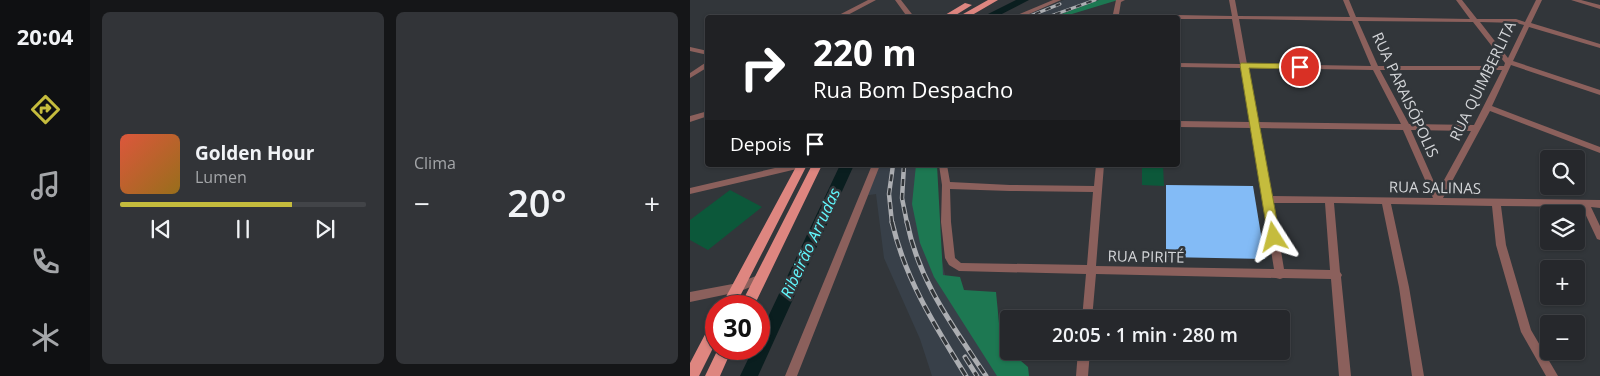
<!DOCTYPE html>
<html lang="pt">
<head>
<meta charset="utf-8">
<style>
	body { margin:0; font-family:"Open Sans",sans-serif; background:#323438; color:#f1f3f6; height:100vh; display:flex; flex-direction:column; font-size:19px; white-space:nowrap }
	* { box-sizing:border-box; margin:0 }
	p { font-size:16px; color:#a4a6a9 }
	.icon { flex:none; width:28px; height:28px; fill:none; stroke:currentColor; stroke-width:2; stroke-linecap:round; stroke-linejoin:round }
	.map { position:relative; flex:1; overflow:hidden }
	.side { display:flex; flex-direction:column; gap:12px; padding:12px; background:#151618; width:600px }
	.side>* { flex:none }
	.hud { position:absolute; left:15px; top:15px; width:475px; height:152px; border-radius:5px; box-shadow:0 1px 4px #0004,0 0 0 1px #424448; background:#202124; color:#fff; overflow:hidden }
	.controls { position:absolute; left:850px; top:150px; display:grid; gap:10px }
	.controls a { display:grid; place-items:center; width:45px; height:45px; border-radius:5px; background:#26282c; box-shadow:0 1px 4px #0004,0 0 0 1px #424448; font-size:25px }
	.speed { position:absolute; left:15px; top:295px; display:flex; gap:10px; font-size:25px; font-weight:700; text-align:center }
	.speed>* { display:grid; place-content:center; width:65px; height:65px; border-radius:50%; background:#26282c; box-shadow:0 1px 4px #0004,0 0 0 1px #424448; line-height:1 }
	.speed .limit { border:8px solid #d22; background:#fff; color:#111 }
	.pin { position:absolute; display:grid; place-items:center; width:42px; height:42px; color:#fff; margin:-21px; border:2px solid #fff; border-radius:50%; box-shadow:0 1px 5px #0007 }
	.me { position:absolute; width:55px; margin:-28px; rotate:351deg; stroke-linejoin:round; filter:drop-shadow(0 0 4px #0008) }
	.turn { display:flex; align-items:center; gap:18px; height:105px; padding:0 25px; font-size:22px }
	.turn .icon { width:65px; height:65px; stroke-width:2.5 }
	.turn b { display:block; font-size:35px; line-height:42px }
	.then { display:flex; align-items:center; height:48px; padding:0 25px; background:#0003; gap:10px; font-size:19px }
	.big { font-size:38px; font-weight:600; line-height:1.1 }
	.side .tile { flex:1; display:flex; flex-direction:column; justify-content:center; gap:8px; min-width:0; padding:0 18px; border-radius:8px; background:#323438 }
	.song { display:flex; align-items:center; gap:15px }
	.cover { width:60px; height:60px; border-radius:8px; background:linear-gradient(135deg,hsl(10 70% 55%),hsl(40 70% 35%)) }
	.played { height:5px; border-radius:2px; background:linear-gradient(90deg,#c5bc3d 70%,#424448 70%) }
	.keys { display:flex; justify-content:space-around; direction:ltr }
	.heat { display:flex; justify-content:space-between; align-items:center; font-size:28px; direction:ltr }
	.side .tiles { flex:1; display:grid; gap:12px; grid-template-columns:repeat(2,1fr) }
	.trip { position:absolute; left:310px; top:310px; width:290px; height:50px; border-radius:5px; background:#26282c; box-shadow:0 1px 4px #0004,0 0 0 1px #424448; font-weight:600; line-height:50px; text-align:center }
	main { display:flex; flex:1; min-height:0 }
	.dock { display:flex; flex-direction:column; width:90px; justify-content:space-around; align-items:center; background:#0f1012; color:#a4a6a9 }
	.dock .icon { width:35px; height:35px }
	.dock .current { color:#c5bc3d }
	.dock b { font-size:22px; color:#f1f3f6 }
	.map>svg:first-child { display:block }
	.built { fill:#384049 }
	.green { fill:#0c583a }
	.forest { fill:#1d7852 }
	.lines { fill:none; stroke-linecap:round; stroke-linejoin:round }
	.river { fill:#0a1e1f; fill-rule:evenodd }
	.building { fill:#83bbf6 }
	.minor { fill:#8b605c; fill-rule:evenodd }
	.major { fill:#de8680; fill-rule:evenodd }
	.rail-far2-casing { stroke:#acaeb2; stroke-width:3 }
	.rail-far1-casing { stroke:#acaeb2; stroke-width:4.5 }
	.rail-casing { stroke:#acaeb2; stroke-width:5 }
	.rail-far2 { stroke:#32363a; stroke-width:2; stroke-dasharray:5.5; stroke-linecap:butt }
	.rail-far1 { stroke:#32363a; stroke-width:2.5; stroke-dasharray:7; stroke-linecap:butt }
	.rail { stroke:#32363a; stroke-width:3; stroke-dasharray:9; stroke-linecap:butt }
	.route { fill:#c5bc3d; stroke:#807a28 }
	.labels { text-anchor:middle; stroke-width:5; stroke-linejoin:round; paint-order:stroke }
	.street-label { font-size:15px; fill:#d3d5d8; stroke:#32363a }
	.water-label { font-size:16px; font-style:italic; fill:#62f9ff; stroke:#32363a }
</style>
</head>
<body>
<main>
<nav class="dock">
<b>20:04</b>
<svg class="icon current" aria-label="directions" viewBox="0 0 24 24"><path d="M12 3l9 9-9 9-9-9zM9 14v-3h6M13 9l2 2-2 2"/></svg>
<svg class="icon" aria-label="music" viewBox="0 0 24 24"><path d="M9 18V5l10-2v13"/><circle cx="6" cy="18" r="3"/><circle cx="16" cy="16" r="3"/></svg>
<svg class="icon" aria-label="phone" viewBox="0 0 24 24"><path d="M5 4h4l2 5-3 2q2 4 5 5l2-3 5 2v4C11 20 4 13 5 4z"/></svg>
<svg class="icon" aria-label="climate" viewBox="0 0 24 24"><path d="M12 3v18M4 7l16 10M4 17L20 7"/></svg>
</nav>
<section class="side">
<div class="tiles">
<div class="tile">
<div class="song"><i class="cover"></i><div><b>Golden Hour</b><p>Lumen</p></div></div>
<div class="played"></div>
<div class="keys"><svg class="icon" aria-label="previous" viewBox="0 0 24 24"><path d="M18 5L8 12l10 7zM5 5v14"/></svg><svg class="icon" aria-label="pause" viewBox="0 0 24 24"><path d="M8 5v14M16 5v14"/></svg><svg class="icon" aria-label="next" viewBox="0 0 24 24"><path d="M6 5l10 7-10 7zM19 5v14"/></svg></div>
</div>
<div class="tile"><p>Clima</p>
<div class="heat"><a>−</a><b class="big">20°</b><a>+</a></div>
</div>
</div>
</section>
<div class="map">
<svg width="910" height="376" viewBox="0 0 910 376">
	<rect width="100%" height="100%" fill="#32363a"/>
	<path class="built" d="M374,0H414L368,17L329,18Z
		M187,165H241L249,248L256,279L304,335L331,376H242L230,339L194,258L186,194L173,196Z"/>
	<path class="green" d="M452,165H473L474,186L452,185Z
		M40,190L72,207L18,250L0,240V220Z"/>
	<path class="forest" d="M409,0H428L372,17L361,18Z
		M226,165H247L253,275L270,277L274,290L306,292L309,323L319,345V351H322L324,355L338,367L339,376H307L244,277L230,243L222,204Z"/>
	<g class="lines">
		<path class="river" d="M326,0H339L304,18H290Z
			M150,165H164L68,376H50L63,349H69V336Z"/>
	</g>
	<path class="building" d="M476,185L563,186L575,259L476,257Z"/>
	<g class="lines">
		<path class="minor" d="M178,0H186L152,18L145,17Z
			M205,0H211L225,18H218Z
			M363,0H371L330,18H320Z
			M426,0H435L431,2L429,14L542,16L539,0H545L548,16L660,17L653,0H659L666,17L780,19L766,0H772L787,19H826L835,22L846,0H852L841,23L910,44V48L839,27L823,61L910,90V95L821,65L802,106L910,147V153L800,111L753,198L910,200V208L901,207L910,226V240L907,239L892,207L811,206L816,245L841,330L868,376H856L831,332L806,245L802,206L701,204L719,287L734,376H722L709,287L692,204L644,203L650,272L652,275L651,277L661,376H649L641,279L593,278L590,279L586,278L406,274L402,319H392L396,274L269,271L259,265L255,258L251,222L252,185L249,165H257L260,182L320,185L404,186L406,165H414L406,266L584,269L561,128L488,127V121L560,122L551,68L488,67V63L550,64L542,19H488V18H374L377,16L423,14ZM549,19L662,21L681,66L557,64ZM668,21L783,22L815,63L814,66H688ZM790,22L826,23L834,25L818,58ZM558,68L683,70L711,124L568,122ZM690,70H812L784,125L719,124ZM569,128L713,130L743,198L582,196ZM721,130L781,131L748,191ZM260,189L320,191L403,192L397,265L271,263L265,258L261,222ZM583,203H635L640,270L594,269Z
			M881,0H891L910,5V9Z
			M0,47L18,51V55L0,51Z
			M18,61V67L0,78V73Z
			M18,111V116L0,122V116Z
			M98,165H115L111,168L0,194V188Z
			M182,165H190L107,376H95Z
			M71,274L75,275L76,278L75,281L48,292L0,302V292L48,283Z
			M388,351H400L398,376H386Z"/>
		<path class="major" d="M298,0H308L277,18H266Z
			M275,3L282,5L261,18H250Z
			M107,165H117L45,306H31Z
			M122,165H132L64,306H50Z
			M26,321V342L9,376H0V363L21,323Z
			M28,349H42L30,376H15Z"/>
		<g class="rail-far2-casing">
			<path id="rail-far2" d="M335,18L370,4
				M355,18L405,0"/>
		</g>
		<g class="rail-far1-casing">
			<path id="rail-far1" d="M214,165L212,198L217,223
				M202,223L199,194L203,165"/>
		</g>
		<g class="rail-casing">
			<path id="rail" d="M202,222C215,279 245,326 276,376
				M217,222C229,282 263,326 296,376
				M275,357L287,376"/>
		</g>
		<use href="#rail-far2" class="rail-far2"/>
		<use href="#rail-far1" class="rail-far1"/>
		<use href="#rail" class="rail"/>
	</g>
	<path class="route" d="M551,63L610,64L615,67L610,69L559,68L590,237L588,241H580L578,237L550,65Z"/>
	<g class="labels">
		<g class="street-label">
			<text transform="translate(793 81) rotate(-64)" y="5">RUA QUIMBERLITA</text>
			<text transform="translate(715 95) rotate(65)" y="5">RUA PARAISÓPOLIS</text>
			<text transform="translate(745 188) rotate(1)" y="5">RUA SALINAS</text>
			<text transform="translate(456 257) rotate(1)" y="5">RUA PIRITÉ</text>
		</g>
		<g class="water-label">
			<text transform="translate(120 243) rotate(-65)" y="6">Ribeirão Arrudas</text>
		</g>
	</g>
</svg>
<div class="controls">
<a><svg class="icon" aria-label="search" viewBox="0 0 24 24"><circle cx="10" cy="10" r="6"/><path d="M15 15l6 6"/></svg></a>
<a><svg class="icon" aria-label="layers" viewBox="0 0 24 24"><path d="M12 4l9 5-9 5-9-5zM3 14l9 5 9-5"/></svg></a>
<a>+</a>
<a>−</a>
</div>
<div class="speed"><div class="limit">30</div></div>
<div class="pin" style="left:610px;top:67px;background:#d93025"><svg class="icon" aria-label="arrive" viewBox="0 0 24 24"><path d="M6 21V4h12l-3 4 3 4H6"/></svg></div>
<svg class="me" style="left:584px;top:237px" viewBox="-20 -20 40 40"><path d="M0-17L14 15 0 8-14 15z" fill="#c5bc3d" stroke="#fff" stroke-width="4"/></svg>
<div class="trip">20:05 · 1 min · 280 m</div>
<div class="hud">
<div class="turn"><svg class="icon" aria-label="right" viewBox="0 0 24 24"><path d="M7 20v-9h11M14 6l5 5-5 5"/></svg><div><b>220 m</b>Rua Bom Despacho</div></div>
<div class="then">Depois<svg class="icon" aria-label="arrive" viewBox="0 0 24 24"><path d="M6 21V4h12l-3 4 3 4H6"/></svg></div>
</div>
</div>
</main>
</body>
</html>
